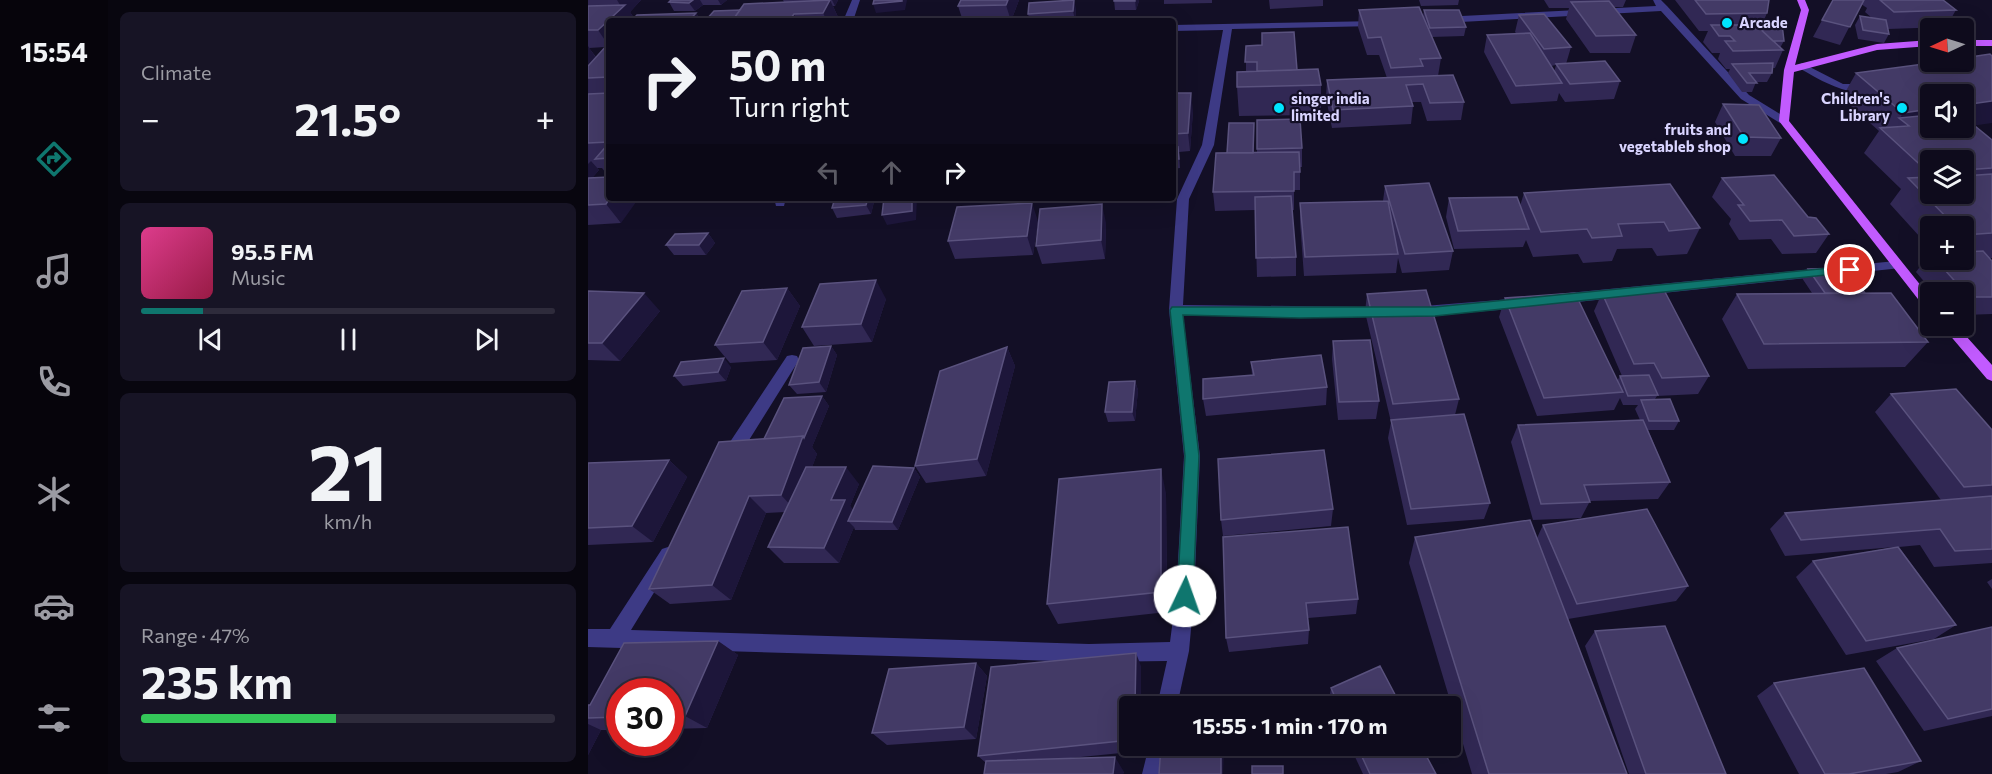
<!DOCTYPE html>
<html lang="en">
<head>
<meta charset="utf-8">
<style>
	body { margin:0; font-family:Commissioner,sans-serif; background:#171425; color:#f1f3f6; height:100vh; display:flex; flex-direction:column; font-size:22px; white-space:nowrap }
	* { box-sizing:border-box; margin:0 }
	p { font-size:20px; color:#9b9ba3 }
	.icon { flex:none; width:33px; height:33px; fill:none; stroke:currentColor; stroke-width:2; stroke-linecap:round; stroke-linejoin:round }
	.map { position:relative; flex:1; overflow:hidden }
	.drawer { display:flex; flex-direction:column; gap:12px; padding:12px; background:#08060f; width:480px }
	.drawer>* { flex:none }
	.top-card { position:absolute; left:18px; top:18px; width:570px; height:183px; border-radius:6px; box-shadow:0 6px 24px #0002,0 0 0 2px #2e2b3b; background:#0e0b1c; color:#f1f3f6; overflow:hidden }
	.needle { width:39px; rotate:266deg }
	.fabs { position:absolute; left:1332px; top:18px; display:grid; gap:12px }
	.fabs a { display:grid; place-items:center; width:54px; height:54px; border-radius:6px; background:#0e0b1c; box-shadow:0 6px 24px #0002,0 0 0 2px #2e2b3b; font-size:30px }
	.speed { position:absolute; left:18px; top:678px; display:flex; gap:12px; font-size:30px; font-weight:700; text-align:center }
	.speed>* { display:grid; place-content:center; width:78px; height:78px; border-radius:50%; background:#0e0b1c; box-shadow:0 6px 24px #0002,0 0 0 2px #2e2b3b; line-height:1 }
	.speed .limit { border:9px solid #d22; background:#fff; color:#111 }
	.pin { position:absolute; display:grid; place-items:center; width:51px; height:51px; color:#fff; margin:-26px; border:3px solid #fff; border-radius:50%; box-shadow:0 2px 6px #0007 }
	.me { position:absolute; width:66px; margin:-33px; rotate:3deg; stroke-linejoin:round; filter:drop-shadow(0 0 4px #0008) }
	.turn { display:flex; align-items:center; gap:21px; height:126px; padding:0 24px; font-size:27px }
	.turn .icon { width:78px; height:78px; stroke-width:2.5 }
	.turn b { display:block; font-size:42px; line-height:51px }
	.lanes { display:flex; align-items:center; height:57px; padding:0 24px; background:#0003; justify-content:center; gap:30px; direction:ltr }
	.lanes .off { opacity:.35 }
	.big { font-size:45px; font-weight:700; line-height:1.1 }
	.drawer .card { flex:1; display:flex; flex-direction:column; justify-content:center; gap:9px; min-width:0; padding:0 21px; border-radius:9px; background:#171425 }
	.drawer .dial { align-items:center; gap:0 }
	.dial b { font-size:78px; line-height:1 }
	.song { display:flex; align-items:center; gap:18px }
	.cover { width:72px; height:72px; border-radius:9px; background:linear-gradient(135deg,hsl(330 70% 55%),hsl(340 70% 35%)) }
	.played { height:6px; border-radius:3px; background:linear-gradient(90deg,#0f766e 15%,#2e2b3b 15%) }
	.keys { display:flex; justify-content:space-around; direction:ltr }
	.heat { display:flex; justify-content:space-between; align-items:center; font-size:33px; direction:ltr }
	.charge { height:9px; border-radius:4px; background:linear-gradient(90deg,#34c759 47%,#2e2b3b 0) }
	.trip { position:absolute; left:531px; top:696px; width:342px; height:60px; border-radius:6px; background:#0e0b1c; box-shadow:0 6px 24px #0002,0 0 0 2px #2e2b3b; font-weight:700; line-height:60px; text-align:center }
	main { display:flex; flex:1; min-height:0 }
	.tab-bar { display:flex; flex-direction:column; width:108px; justify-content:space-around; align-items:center; background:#06040b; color:#9b9ba3 }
	.tab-bar .icon { width:42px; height:42px }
	.tab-bar .on { color:#0f766e }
	.tab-bar b { font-size:27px; color:#f1f3f6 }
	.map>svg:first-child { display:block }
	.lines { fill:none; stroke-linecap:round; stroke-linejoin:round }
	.minor { fill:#3d3a85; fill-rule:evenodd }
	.major { fill:#c25bff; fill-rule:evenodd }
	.wall { fill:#312854; fill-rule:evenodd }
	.shaded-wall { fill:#1d163a }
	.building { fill:#433a66; stroke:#5a527e; stroke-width:1.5 }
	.route { fill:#0f766e; stroke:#0a4d48; stroke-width:1.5 }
	.poi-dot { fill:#00e5ff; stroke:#130f26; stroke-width:2 }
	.labels { text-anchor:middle; stroke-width:4.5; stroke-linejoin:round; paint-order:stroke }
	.far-poi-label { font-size:15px; font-weight:bold; fill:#d9d4ff; stroke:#130f26; text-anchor:start }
</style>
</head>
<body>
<main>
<nav class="tab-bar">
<b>15:54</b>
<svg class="icon on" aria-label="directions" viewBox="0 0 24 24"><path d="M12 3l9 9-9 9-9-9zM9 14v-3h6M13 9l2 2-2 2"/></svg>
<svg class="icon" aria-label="music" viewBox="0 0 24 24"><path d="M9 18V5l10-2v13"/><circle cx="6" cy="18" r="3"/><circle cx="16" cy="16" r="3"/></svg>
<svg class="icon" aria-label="phone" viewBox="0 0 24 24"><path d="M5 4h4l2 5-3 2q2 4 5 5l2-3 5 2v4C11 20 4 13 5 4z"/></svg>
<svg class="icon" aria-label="climate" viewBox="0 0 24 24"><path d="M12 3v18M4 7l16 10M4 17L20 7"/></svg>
<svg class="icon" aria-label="car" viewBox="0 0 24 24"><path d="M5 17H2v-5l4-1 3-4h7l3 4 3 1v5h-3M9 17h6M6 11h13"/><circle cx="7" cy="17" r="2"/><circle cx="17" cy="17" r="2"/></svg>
<svg class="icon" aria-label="filters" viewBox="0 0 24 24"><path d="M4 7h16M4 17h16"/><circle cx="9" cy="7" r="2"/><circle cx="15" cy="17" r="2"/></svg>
</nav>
<section class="drawer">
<div class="card"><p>Climate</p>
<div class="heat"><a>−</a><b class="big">21.5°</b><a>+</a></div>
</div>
<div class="card">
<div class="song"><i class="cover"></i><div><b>95.5 FM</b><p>Music</p></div></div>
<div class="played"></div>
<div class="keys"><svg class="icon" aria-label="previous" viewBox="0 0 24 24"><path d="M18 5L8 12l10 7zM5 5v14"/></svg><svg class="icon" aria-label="pause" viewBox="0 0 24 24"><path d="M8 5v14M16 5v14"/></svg><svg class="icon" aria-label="next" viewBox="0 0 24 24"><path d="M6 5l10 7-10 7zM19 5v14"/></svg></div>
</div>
<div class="card dial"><b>21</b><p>km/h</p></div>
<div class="card"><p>Range · 47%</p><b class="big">235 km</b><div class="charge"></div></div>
</section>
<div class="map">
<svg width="1404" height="774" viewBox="0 0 1404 774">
	<rect width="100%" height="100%" fill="#130f26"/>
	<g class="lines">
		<path class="minor" d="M264,0H272L265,21H255Z
			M1065,0H1073L1079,6L1161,95L1200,119V123H1192L1153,99L1073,11L854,23L849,20L854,17L1068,6Z
			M791,21V25L788,26L644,29L626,145L601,199L595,305L797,307L804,312L797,317L595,315L612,456L606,596L601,651L589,706H569L579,661L501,662L0,647V629H22L74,549L80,547L86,549L89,555L43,630L501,644L582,642L588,596L596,456L581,310L589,199L614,145L635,30L585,31V25Z
			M1214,63L1255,84H1281L1286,87C1266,102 1229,78 1211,68L1209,66Z
			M186,198H198L196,206H188Z
			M1308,261L1315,265L1313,268L970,304L963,299L970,294Z
			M935,298L942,303L935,308L824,317L817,312L824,307Z
			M204,355L209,356L211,360L148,461L142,463L136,461L134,456L136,451L199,356Z
			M561,746H581L576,774H554Z"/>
		<path class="major" d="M1209,0H1217L1221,10L1207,65L1289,44L1342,40V46L1289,50L1206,72L1201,121L1342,297V310L1337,308L1191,121L1196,70L1213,10Z
			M1376,40H1404V46H1376Z
			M1354,326H1369L1404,365V381L1399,379Z"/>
	</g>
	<path class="wall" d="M0,0H53L42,12L46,18L108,13L113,21H21V177L14,168H9L11,170L4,178L33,223L0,225ZM17,47L8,57L1,48Z
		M83,0H139L133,5H115L107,11H86L81,2Z
		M195,0H250L247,6H245L250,17L247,21H117L152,10L196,2Z
		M431,0L423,21H375L370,6Z
		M526,0H551V1L548,10H527Z
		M576,0H624V3L576,4Z
		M681,0H735V6L682,9Z
		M831,0H871L870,5L833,6Z
		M956,0H1038L1035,7H1026L1048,35L1042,53H1002L978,19L981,8H961Z
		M1087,0H1181L1179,13L1174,25L1196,41L1192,48L1195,50L1187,68H1185L1184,73L1179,82H1168L1164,92H1154L1140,73L1142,69H1138L1130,59L1132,53H1124L1115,42L1120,31H1111Z
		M1245,0H1355L1368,10L1358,27L1300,29L1301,34L1296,43L1270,39L1267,25L1272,16L1284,18L1277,12L1279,8L1273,4L1252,45L1225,37Z
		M488,9L487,20L442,21L440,14Z
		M771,10L835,17L836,10L878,27L876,36L843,37L853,58L850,76L876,102L873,120L839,121L833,102H824L825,106L823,124L744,128L738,98L739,80L799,78L791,55H779L770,27Z
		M931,15L983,47L978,64L1032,81L1026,99L977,102L971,93L969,101L923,104L896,52L899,35L928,33L927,32ZM968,65L966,72L963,66Z
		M585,38L590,58L589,83H585Z
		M658,46L709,70L733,85V115L651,116L649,87L658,71Z
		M1268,73L1386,125L1404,140V258H1401L1404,261V314L1376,315V292H1345L1328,272L1342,253V260H1376V226H1342V248L1302,204L1313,189L1276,153L1291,131L1254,98ZM1342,160H1376V194H1342Z
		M585,93L605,111L602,151L591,152L592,168L585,169Z
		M1135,104L1193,138L1183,156H1147L1127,122Z
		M669,120L714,148V167H712V190H706V210H704L708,257V276L669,277L667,210L627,211L625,192L639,153L666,123V153H669Z
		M1134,178L1220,217L1241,234L1228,253L1194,254L1183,239L1151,240L1141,224L1143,219L1124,197Z
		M797,186L865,251L861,270L814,273L810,258L808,273L716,276L712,222V203L795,201Z
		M936,193L1112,228L1099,254L1069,256L1064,248L1029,249L1024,261L995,263L990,254L945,257L938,240L935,247L866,249L858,217L861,198L932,206Z
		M247,198H287L283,214L249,218L244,208Z
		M450,221L445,255L367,259L360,241Z
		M518,223L517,259L454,264L448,246Z
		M120,233L127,243L118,255H86L78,245Z
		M1220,269L1277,293L1340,342L1317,367L1160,369L1134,319L1149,294L1224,293L1214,278Z
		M199,288L212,306L189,360L142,363L127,345Z
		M0,291L72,311L32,361L0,360Z
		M1014,293L1121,376L1110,394L1069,396L1067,399L1091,421L1086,430H1060L1082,482L1070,499L1002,501L993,518L945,520L923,442L930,425L1052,420L1047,409L1050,405H1035L1032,398L1026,410L949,416L911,317L917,298L1029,381L1032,376H1034L1006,311Z
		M779,294L871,399L867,415L902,503L896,519L819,525L800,438L803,422L777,312Z
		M298,299L284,342L226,346L214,327Z
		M745,341L791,401L788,419L750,420L744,359Z
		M243,346L249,355L238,392L209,394L201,385Z
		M419,347L427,366L398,476L338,483L327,466Z
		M663,362L739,387L738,405L618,416L615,399L664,375Z
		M143,367L138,381L95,386L86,376Z
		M547,381L550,390L547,421L520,422L517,412Z
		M1303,394L1404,430V563L1346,567L1332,545L1311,547L1368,625L1346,639L1258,655L1208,577L1225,561L1307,547L1197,556L1182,529L1197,513L1353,500L1287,412Z
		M234,396L241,406L224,447L229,454L224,467L271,484L262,506L265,510L326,468L332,477L310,530H267L266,527L251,563H196L180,547L197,512L178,513L143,600L82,604L61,589L176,439Z
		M81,460L99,477L65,542L0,545V463Z
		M578,493L579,612L470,624L459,604Z
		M745,509L743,526L635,536L633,520Z
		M955,525L1100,586L1088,601L980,619L1039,774H884L821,563L827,537L949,538Z
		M635,537L770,599L768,614L720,618L721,630L720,644L641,652L638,638Z
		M1404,579V589L1399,582Z
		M1404,627V716L1336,731L1288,661L1309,648Z
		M1007,631L1138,774H1041L997,646Z
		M130,641L150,655L119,728L82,729V692H32V730H13L0,755V705H2Z
		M388,663L399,676L388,739L299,745L284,733Z
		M553,666V706H542V746H553V751L483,758L536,772L535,774H396L398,763L390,756Z
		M1186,683L1333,761L1310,772L1298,774H1211L1169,696Z
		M743,688L813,706H744L741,700Z
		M762,746H833L848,774H775Z"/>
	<path class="shaded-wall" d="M29,0H53L42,12L48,21H21V46L10,30L34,8Z
		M105,0H112L115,5L107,11L101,3Z
		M130,0H139L133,5Z
		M242,0L250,17L247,21H239L235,13Z
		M244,0H250L247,6Z
		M314,0H319L317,10L288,13L285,4Z
		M420,0H431L423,21L418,5Z
		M486,0L488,9L487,20L485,11Z
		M547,0H551V1L548,10Z
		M108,13L113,21H101Z
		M206,14L209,21H201Z
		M588,41L590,58L589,83L587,65Z
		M0,46L8,58L0,67Z
		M603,93L605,111L602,151L600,133Z
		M1404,101V123L1376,127V105Z
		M1342,109V128L1321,126L1312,118L1315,113Z
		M3,161L11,170L0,183V164Z
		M22,198H51L33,223L18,204Z
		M280,198H287L283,214L278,205Z
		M324,198H329L328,220L299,225L294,215Z
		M444,203L450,221L445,255L439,236Z
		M514,204L518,223L517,259L513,240Z
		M120,233L127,243L118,255L111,245Z
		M288,280L298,299L284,342L273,324Z
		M199,288L212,306L189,360L175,342Z
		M56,293L72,311L32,361L14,343Z
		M243,346L249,355L238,392L231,382Z
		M419,347L427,366L398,476L389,459Z
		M136,358L143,367L138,381L130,372Z
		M547,381L550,390L547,421L544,412Z
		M234,396L241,406L224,447L229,454L208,511L193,495L215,436Z
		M81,460L99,477L65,542L44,526Z
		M258,467L271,484L262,506L270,516L260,521L266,527L251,563L236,548L243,500Z
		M326,468L332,477L310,530L304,522Z
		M573,469L578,493L579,612L573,592Z
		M161,496L178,513L143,600L124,585Z
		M130,641L150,655L119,728L97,716Z
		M548,653L553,666V706H547Z
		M388,663L399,676L388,739L376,727Z
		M0,724L13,730L0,755Z
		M633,746H635L636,750L635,774H633Z
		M527,757L536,772L535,774H525Z"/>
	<path class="building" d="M83,0H105L101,3L81,2Z
		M242,0L235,13L206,14L201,21H144L156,4Z
		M286,0H314V1L285,4Z
		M373,0H420L418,5L370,6Z
		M486,0L485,11L440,14L441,3Z
		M526,0H547V1H526Z
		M1107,0H1181L1179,13L1118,14Z
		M1245,0H1276L1262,27L1234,20Z
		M1292,0H1355L1368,10L1306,12Z
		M1021,1L1048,35L1008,36L983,2Z
		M37,5L10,30H0V6Z
		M831,7L853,58L832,59L835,66L803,68L793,37L780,38L771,10Z
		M152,10L144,21H117L126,11Z
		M836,10H871L878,27L842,28Z
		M108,13L101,21H43L49,15Z
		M956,14L983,47L956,49L931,15Z
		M1272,16L1298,20L1301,34L1275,30Z
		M1194,24L1196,41H1185L1168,25H1157Z
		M1123,25H1168L1195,50L1145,51L1137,41H1147L1142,36H1131Z
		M706,32L709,70L669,71V62H657L658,46L674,45V33Z
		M942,33L974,83L928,86L899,35Z
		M585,38L588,41L587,65H585Z
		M20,44H21V77L0,78V66Z
		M1402,54L1404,56V101L1376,105V94H1342V109L1315,113L1268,73L1351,62H1376V58Z
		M1017,61L1032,81L982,84L968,64Z
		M1185,63L1184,73H1161L1169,83H1159L1144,64Z
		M730,69L733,85L649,87V72Z
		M865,75L876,102L842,103L835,84L818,85L825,106L745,110L739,80Z
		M21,93V142L0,143V94Z
		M585,93H603L600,133L585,134Z
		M1135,104L1171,105L1193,138L1156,137Z
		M1342,115V128H1376V117L1404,140V168L1376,170V160H1342V172H1340L1292,128L1321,126L1311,118Z
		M712,119L714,148L669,149V120Z
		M641,123H666L665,153H639Z
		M21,143V158L7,159Z
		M590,147L591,159H585V148Z
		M711,152L712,172H706V191L625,192L628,153Z
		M1404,174V233L1376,235V226H1367L1320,178L1342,177V194H1376V176Z
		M1186,175L1220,217L1228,218L1241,234L1206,236L1194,220L1162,221L1150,205H1156L1134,178Z
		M21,177V198H22L18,204L0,205V178Z
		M841,183L865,251L817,254L797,186Z
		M1082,184L1112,228L1081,231L1076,222L1030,224L1034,236L1004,238L999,229L953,232L936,193Z
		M703,196L708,257L668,258L667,197Z
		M929,197L941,229L870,231L861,198Z
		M247,198H280L278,205L244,208Z
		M296,198H324V211L294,215Z
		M800,201L810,254L717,257L712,203Z
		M444,203L439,236L360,241L369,207Z
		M514,204L513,240L448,246L452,209Z
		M120,233L111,245H78L87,234Z
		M1395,251L1404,261V297H1381L1348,260H1376V252Z
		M1258,268L1277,293H1237L1220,269Z
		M288,280L273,324L214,327L232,284Z
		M199,288L175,342L127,345L154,291Z
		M838,290L871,399L805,404L779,294Z
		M1076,290L1121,376L1074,378L1066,363L1046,364L1014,293Z
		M0,291L56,293L14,343H0Z
		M987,293L1035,392L956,398L917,298Z
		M1303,293L1340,342L1176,344L1149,294Z
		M782,340L791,401L751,402L745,341Z
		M243,346L231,382L201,385L215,348Z
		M419,347L389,459L327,466L352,371Z
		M733,355L739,387L615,399V379L666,375L663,362Z
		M136,358L130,372L86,376L93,362Z
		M1061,375L1070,395L1040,396L1032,376Z
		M547,381L544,412H517L521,382Z
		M1368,389L1404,430V485L1376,487L1303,394Z
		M234,396L216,438L215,436L176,439L196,398Z
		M1082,399L1091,421H1061L1053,400Z
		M876,414L902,503L823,509L803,420Z
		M1055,420L1082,482L996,485L1002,502L953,504L930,425Z
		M215,436L193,495L161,496L124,585L61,589L131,442Z
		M736,450L745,509L633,520L630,459Z
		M81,460L44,526L0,528V463Z
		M285,466L326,468L304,522L260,521Z
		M218,467H258L243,500H257L236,548L180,547Z
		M573,469V592L459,604L471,479Z
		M1404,496V549L1367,551L1352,529L1213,540L1197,513Z
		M1059,509L1100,586L989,604L955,525Z
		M942,520L1039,774H901L827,537Z
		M760,527L770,599L718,603L721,630L638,638L635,537Z
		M1310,547L1368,625L1278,641L1225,561Z
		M1077,626L1138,774H1058L1007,631Z
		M1404,627V709L1360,719L1309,648Z
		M130,641L97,716L82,717V692H32V717L0,718V705H2L36,643Z
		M548,653L547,706H542V740L390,756L403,667Z
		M388,663L376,727L284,733L301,669Z
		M792,666L813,706H751L743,688Z
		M1276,668L1333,761L1261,774H1237L1186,683Z
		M573,746H633V774H571Z
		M769,746H833L848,774H782Z
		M527,757L525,774H396L398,761Z
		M664,766H695V774H664Z"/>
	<path class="route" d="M1262,266L1266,267V272L847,316L712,318L595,315L611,456L605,596L603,601L597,604L591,601L589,596L597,456L582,310L584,307H847Z"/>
	<g class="poi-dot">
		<circle cx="1139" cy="23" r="6"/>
		<circle cx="691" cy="108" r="6"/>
		<circle cx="1314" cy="108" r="6"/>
		<circle cx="1155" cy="139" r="6"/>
	</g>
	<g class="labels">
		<g class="far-poi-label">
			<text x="1151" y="28">Arcade</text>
			<text x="703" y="104">singer india<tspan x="703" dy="17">limited</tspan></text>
			<text x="1302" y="104" text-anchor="end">Children's<tspan x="1302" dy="17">Library</tspan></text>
			<text x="1143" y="135" text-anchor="end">fruits and<tspan x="1143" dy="17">vegetableb shop</tspan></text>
		</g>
	</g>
</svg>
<div class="fabs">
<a><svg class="needle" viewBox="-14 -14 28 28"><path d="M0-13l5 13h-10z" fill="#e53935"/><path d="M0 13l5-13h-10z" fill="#9b9ba3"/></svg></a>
<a><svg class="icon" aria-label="sound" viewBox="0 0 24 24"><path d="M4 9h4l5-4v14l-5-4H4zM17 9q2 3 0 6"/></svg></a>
<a><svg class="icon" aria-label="layers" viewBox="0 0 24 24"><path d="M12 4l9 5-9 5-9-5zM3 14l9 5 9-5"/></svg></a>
<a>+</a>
<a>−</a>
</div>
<div class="speed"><div class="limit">30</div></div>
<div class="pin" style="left:1262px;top:270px;background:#d93025"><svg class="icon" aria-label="arrive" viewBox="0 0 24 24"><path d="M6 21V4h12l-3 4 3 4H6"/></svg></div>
<svg class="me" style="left:597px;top:596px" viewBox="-20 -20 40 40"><circle r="19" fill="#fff"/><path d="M0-13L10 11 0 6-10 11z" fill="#0f766e"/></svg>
<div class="trip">15:55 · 1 min · 170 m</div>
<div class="top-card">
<div class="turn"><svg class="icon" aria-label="right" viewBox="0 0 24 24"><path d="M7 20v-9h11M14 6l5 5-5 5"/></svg><div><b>50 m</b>Turn right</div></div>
<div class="lanes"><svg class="icon off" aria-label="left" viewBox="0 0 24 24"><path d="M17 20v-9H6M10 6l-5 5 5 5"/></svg><svg class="icon off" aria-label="ahead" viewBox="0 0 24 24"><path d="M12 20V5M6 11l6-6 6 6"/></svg><svg class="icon" aria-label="right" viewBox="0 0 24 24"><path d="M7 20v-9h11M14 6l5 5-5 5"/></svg></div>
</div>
</div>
</main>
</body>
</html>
